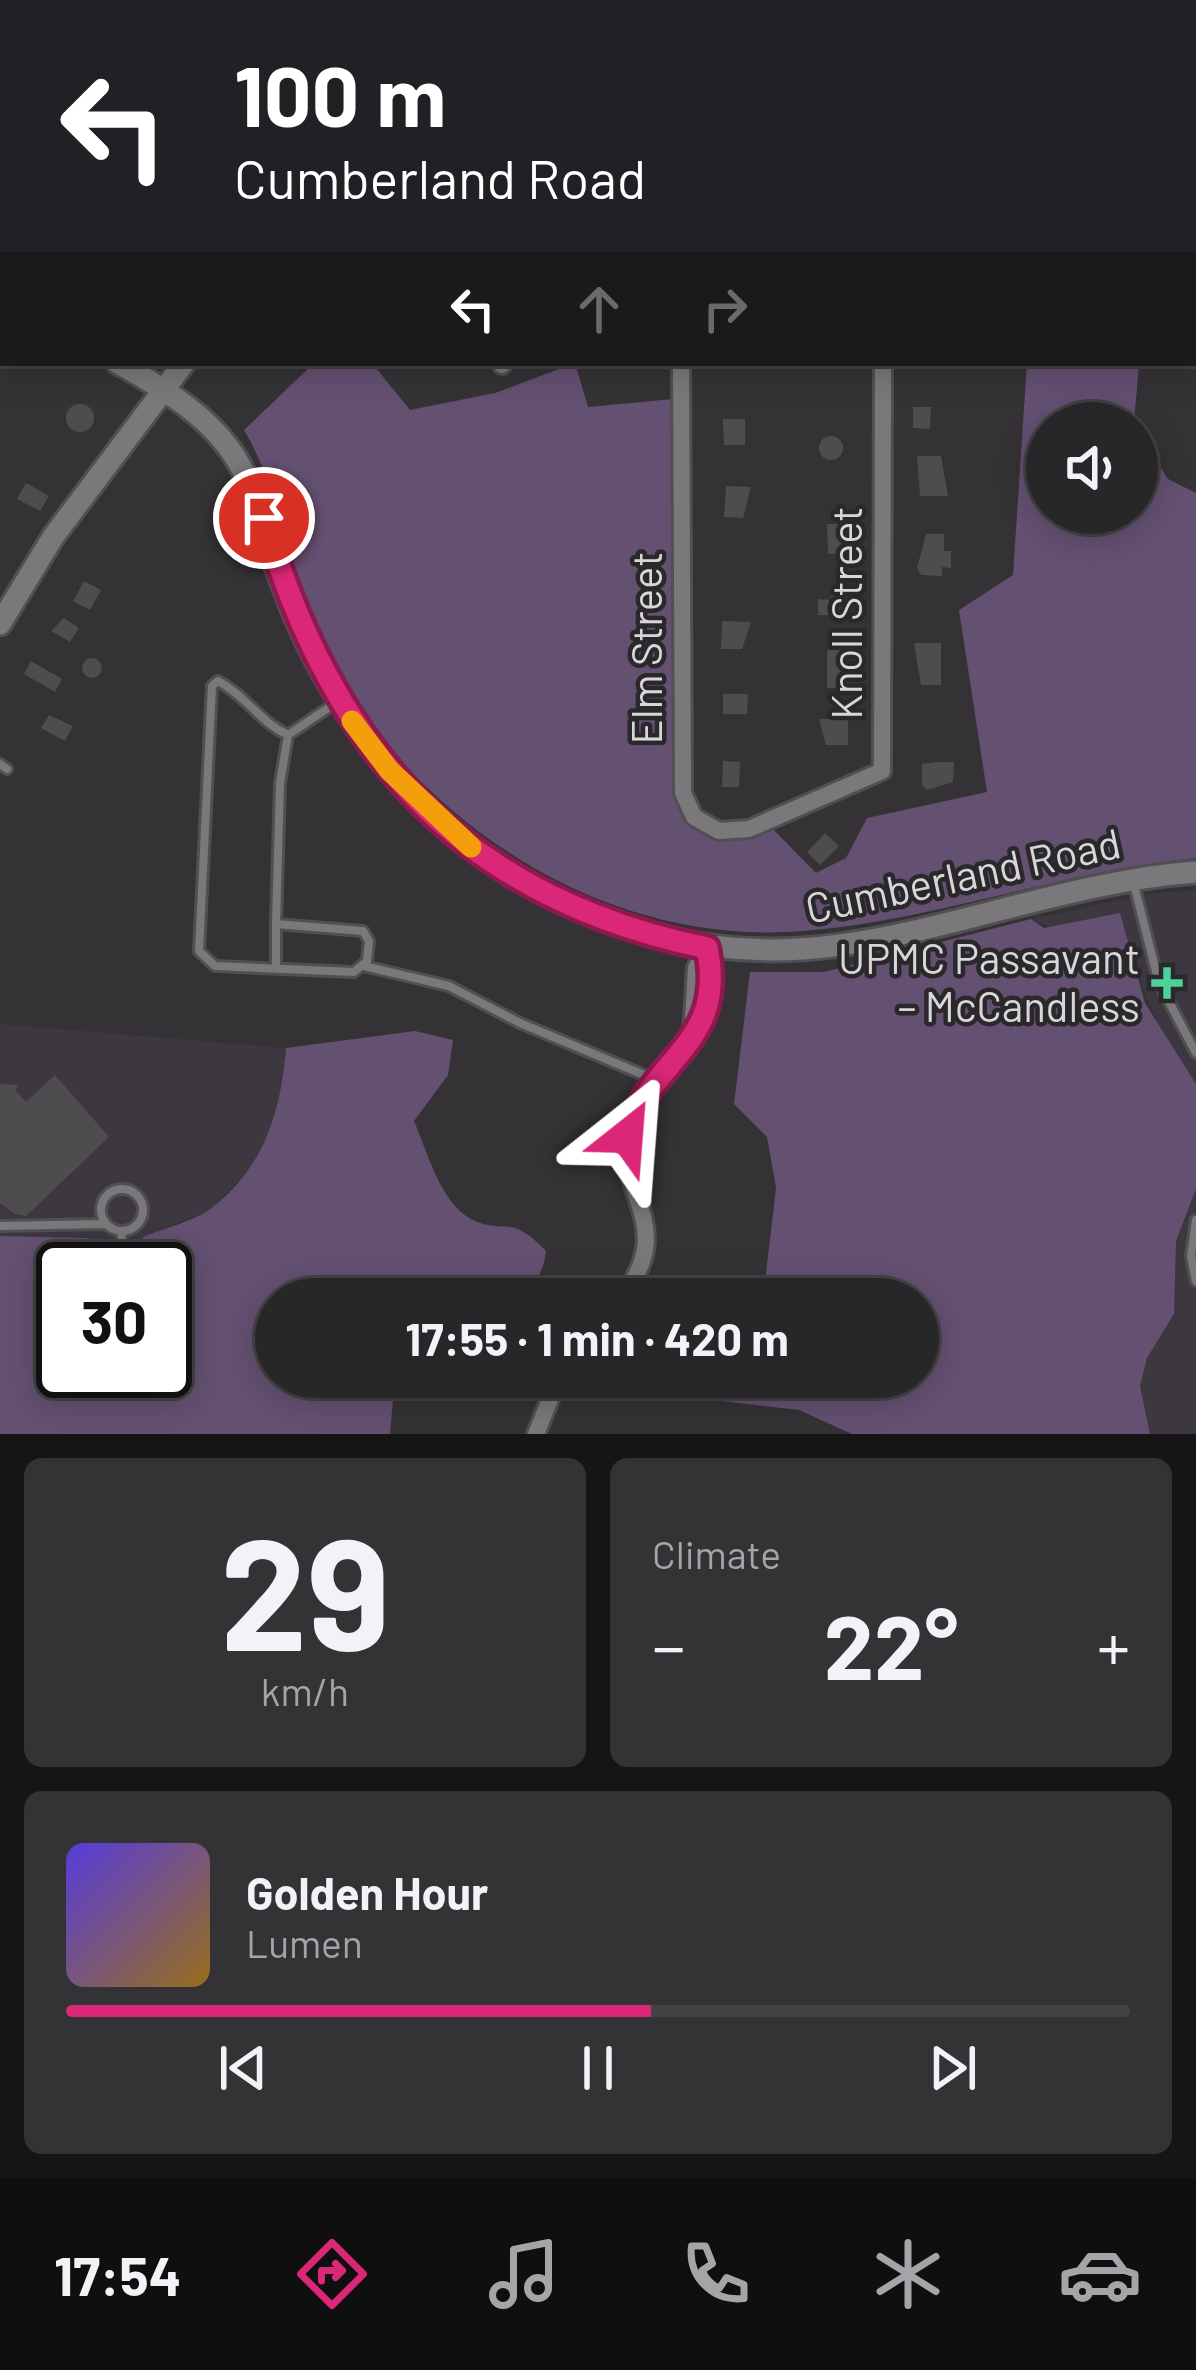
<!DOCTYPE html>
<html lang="en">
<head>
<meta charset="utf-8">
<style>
	body { margin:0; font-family:Barlow,sans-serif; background:#333234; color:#f1f3f6; height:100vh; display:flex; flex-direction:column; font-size:45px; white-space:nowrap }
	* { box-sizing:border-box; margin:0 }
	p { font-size:39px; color:#a4a5a8 }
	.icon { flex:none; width:66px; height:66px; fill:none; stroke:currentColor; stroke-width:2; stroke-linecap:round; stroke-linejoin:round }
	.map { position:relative; height:1434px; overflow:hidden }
	.sheet { display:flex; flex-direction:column; gap:24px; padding:24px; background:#151516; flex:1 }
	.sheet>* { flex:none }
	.hud { position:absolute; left:0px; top:0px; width:1197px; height:366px; box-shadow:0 6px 30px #0003,0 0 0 3px #434345; background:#202124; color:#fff; overflow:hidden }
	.buttons { position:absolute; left:1026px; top:402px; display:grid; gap:24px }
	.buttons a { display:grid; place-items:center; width:132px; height:132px; border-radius:50%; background:#272628; box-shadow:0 6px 30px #0003,0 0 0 3px #434345; font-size:60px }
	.speed { position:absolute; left:36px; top:1242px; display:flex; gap:24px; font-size:60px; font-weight:700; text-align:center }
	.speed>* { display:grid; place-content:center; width:156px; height:156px; border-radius:50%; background:#272628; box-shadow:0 6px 30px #0003,0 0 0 3px #434345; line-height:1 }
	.speed .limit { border:6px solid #111; border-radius:18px; background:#fff; color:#111 }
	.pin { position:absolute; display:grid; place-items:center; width:102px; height:102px; color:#fff; margin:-51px; border:6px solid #fff; border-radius:50%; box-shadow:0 3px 12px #0007 }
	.me { position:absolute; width:132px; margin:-66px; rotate:28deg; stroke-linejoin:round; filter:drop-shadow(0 0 9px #0008) }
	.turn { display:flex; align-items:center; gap:42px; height:252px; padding:0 36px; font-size:54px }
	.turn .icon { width:156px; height:156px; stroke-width:2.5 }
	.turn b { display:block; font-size:84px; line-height:102px }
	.lanes { display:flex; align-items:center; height:114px; padding:0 36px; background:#0003; justify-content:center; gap:60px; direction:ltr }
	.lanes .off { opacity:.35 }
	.big { font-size:90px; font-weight:700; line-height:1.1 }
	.sheet .widget { flex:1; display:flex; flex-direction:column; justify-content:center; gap:18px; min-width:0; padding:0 42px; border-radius:18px; background:#333234 }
	.sheet .dial { align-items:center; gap:0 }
	.dial b { font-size:156px; line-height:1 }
	.song { display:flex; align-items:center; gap:36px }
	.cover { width:144px; height:144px; border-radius:18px; background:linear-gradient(135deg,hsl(250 70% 55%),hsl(40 70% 35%)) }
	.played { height:12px; border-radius:6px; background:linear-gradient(90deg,#db2777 55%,#434345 55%) }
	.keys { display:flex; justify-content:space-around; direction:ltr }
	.heat { display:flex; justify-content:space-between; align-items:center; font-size:66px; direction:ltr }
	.sheet .tiles { flex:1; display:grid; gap:24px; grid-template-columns:1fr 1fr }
	.widget:last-child { grid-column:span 2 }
	.trip { position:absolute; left:255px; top:1278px; width:684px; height:120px; border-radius:60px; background:#272628; box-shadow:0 6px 30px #0003,0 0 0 3px #434345; font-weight:700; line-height:120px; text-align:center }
	.tab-bar { display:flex; height:192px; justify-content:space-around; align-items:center; background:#100f10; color:#a4a5a8 }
	.tab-bar .icon { width:84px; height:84px }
	.tab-bar .on { color:#db2777 }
	.tab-bar b { font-size:54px; color:#f1f3f6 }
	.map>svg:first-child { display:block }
	.built { fill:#3d3740 }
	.green { fill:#645071 }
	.building { fill:#4f4c50 }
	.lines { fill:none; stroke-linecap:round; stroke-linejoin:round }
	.service-casing { stroke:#504f51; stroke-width:14 }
	.minor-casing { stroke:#504f51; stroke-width:22 }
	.tertiary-casing { stroke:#504f51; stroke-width:27 }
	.service { stroke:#7b787c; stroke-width:8 }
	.minor { stroke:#7b787c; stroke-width:16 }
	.tertiary { stroke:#7b787c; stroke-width:21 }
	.route-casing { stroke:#8e194d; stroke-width:30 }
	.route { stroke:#db2777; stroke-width:21 }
	.slow { stroke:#f59e0b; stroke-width:21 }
	.poi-dot { fill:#4dd39a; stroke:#2a282b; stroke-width:4.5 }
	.labels { text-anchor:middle; stroke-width:9; stroke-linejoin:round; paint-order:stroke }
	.street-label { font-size:42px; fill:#d7d6d8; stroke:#2a282b }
	.poi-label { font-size:42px; fill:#d7d6d8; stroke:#2a282b; text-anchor:end }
</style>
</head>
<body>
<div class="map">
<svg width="1196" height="1434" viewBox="0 0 1196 1434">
	<rect width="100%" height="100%" fill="#343235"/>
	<path class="built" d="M1196,890V1084L1168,1048L1132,962L1031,919L1154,893Z
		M0,1024L286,1048L281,1110L250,1169L211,1210L143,1237L140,1269H86L87,1238L0,1236Z
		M1196,1189V1434H1150L1140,1386L1147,1358L1174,1314L1176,1241Z"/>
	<path class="green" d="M0,0H315L317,3H3L0,116Z
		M314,363H372L410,410L495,393L575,363L588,407L684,398L683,782L709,827L766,822L816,873L846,858L867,818L987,792L959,610L1013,575L1027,363H1139L1134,423H1047V513H1137V432L1168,479L1196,493V858C1063,871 934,921 804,931C608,947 429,830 331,667C286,593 288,503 244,430Z
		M1120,913L1145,1003L1196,1084V1189L1176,1241L1174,1314L1147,1358L1140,1386L1150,1434H852L799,1410L705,1399L725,1377H918V1299H763L776,1188L767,1137L734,1104L750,972H824L1031,919L1044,928Z
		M415,1031L453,1040L448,1075L414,1121C427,1151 440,1202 471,1219C505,1236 509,1212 546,1251C543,1277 533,1287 511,1299H276V1377H402L394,1388L390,1434H0V1236L88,1238L86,1269H63V1371L130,1379L132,1371H165V1269H140L143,1237C165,1228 195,1221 213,1207C265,1166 281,1110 286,1048Z"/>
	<path class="building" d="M66 418a14 14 0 1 1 28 0a14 14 0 1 1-28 0Z
		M913,407H931L930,429L913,428Z
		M723,419H745V445H724Z
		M819 448a12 12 0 1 1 24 0a12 12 0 1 1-24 0Z
		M917,456H941L948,496H920Z
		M26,483L49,496L40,511L17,499Z
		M726,486L751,487L743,518L724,517Z
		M827,524H844L847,554H828Z
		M926,534H944V551H951V568L942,567V576L921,575L917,568Z
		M84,581L101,590L90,610L73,601Z
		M832,590L848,591L851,609L846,616L818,615V599L831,600Z
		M64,618L79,628L70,642L51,631Z
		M722,621L751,622L742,649H721Z
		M914,643H941V685H921Z
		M827,650H846L849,688H827Z
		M82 668a10 10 0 1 1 20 0a10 10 0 1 1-20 0Z
		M31,661L62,679L55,692L24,674Z
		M723,694H748L747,714H723Z
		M49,715L73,726L65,741L41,728Z
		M819,719H848V745H826Z
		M723,761L740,762L739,787H722Z
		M937,762H954L953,782L927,790L922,785V764Z
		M825,833L839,846L820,865L807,852Z
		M55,1075L109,1137L26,1216L15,1214L0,1203V1084L18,1085L15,1090L26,1102Z"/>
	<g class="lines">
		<g class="service-casing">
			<path id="service" d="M288,735C260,722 245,695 218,681L212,686L199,951L215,966L354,972L367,961L369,941L363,931L276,924L280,783L288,735L337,702
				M0,764L7,769
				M1133,881L1159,983L1196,1053
				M364,966L449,986L520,1023L656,1080
				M276,968V924
				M101 1210a21 21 0 1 1 42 0a21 21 0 1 1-42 0Z
				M1196,1220L1191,1256L1196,1281
				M0,1226L106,1224
				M120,1269L122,1231"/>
		</g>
		<g class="minor-casing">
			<path id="minor" d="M880,0V3
				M502,363V365
				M681,363L683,793L694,817L719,831L749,829L882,771L883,363
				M692,1036L696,968L707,948
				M620,1299C679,1227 617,1197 628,1133C640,1059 729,1055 707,948
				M536,1434L559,1377"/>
		</g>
		<g class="tertiary-casing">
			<path id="tertiary" d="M582,3L586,0
				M0,320H3
				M118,363C281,452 236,491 304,636C399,840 610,978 840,945C960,928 1074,881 1196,872
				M0,624L53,537L184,363"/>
		</g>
		<use href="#service" class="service"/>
		<use href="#minor" class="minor"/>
		<use href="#tertiary" class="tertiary"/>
	</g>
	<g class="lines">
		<g class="route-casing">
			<path id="route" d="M264,518C332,752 463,898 707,948C728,1045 648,1059 627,1136"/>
		</g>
		<use href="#route" class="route"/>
		<path class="slow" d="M352,721L389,770L471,847"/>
	</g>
	<path class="poi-dot" d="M1161 965h12v12h12v12h-12v12h-12v-12h-12v-12h12z"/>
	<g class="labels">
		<g class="street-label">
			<text transform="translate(847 613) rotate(-90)" y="15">Knoll Street</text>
			<text transform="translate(647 648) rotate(-90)" y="15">Elm Street</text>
			<text transform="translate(963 876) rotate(-12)" y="15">Cumberland Road</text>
		</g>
		<g class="poi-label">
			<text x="1140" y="974">UPMC Passavant<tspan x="1140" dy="48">– McCandless</tspan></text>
		</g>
	</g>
</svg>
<div class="buttons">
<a><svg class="icon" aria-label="sound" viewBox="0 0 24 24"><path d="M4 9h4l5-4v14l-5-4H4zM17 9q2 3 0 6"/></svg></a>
</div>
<div class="speed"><div class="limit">30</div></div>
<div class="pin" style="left:264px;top:518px;background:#d93025"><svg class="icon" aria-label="arrive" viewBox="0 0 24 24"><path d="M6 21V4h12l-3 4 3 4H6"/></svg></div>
<svg class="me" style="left:627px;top:1136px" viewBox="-20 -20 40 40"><path d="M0-17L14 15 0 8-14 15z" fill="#db2777" stroke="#fff" stroke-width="4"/></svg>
<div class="trip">17:55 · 1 min · 420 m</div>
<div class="hud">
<div class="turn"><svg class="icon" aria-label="left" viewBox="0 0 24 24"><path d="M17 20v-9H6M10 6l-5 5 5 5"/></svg><div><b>100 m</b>Cumberland Road</div></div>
<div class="lanes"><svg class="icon" aria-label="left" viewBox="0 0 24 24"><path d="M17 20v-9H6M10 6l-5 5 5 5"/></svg><svg class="icon off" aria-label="ahead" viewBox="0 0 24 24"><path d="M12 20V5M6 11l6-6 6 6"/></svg><svg class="icon off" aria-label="right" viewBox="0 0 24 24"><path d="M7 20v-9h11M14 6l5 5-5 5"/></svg></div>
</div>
</div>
<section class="sheet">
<div class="tiles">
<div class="widget dial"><b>29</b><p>km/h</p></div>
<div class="widget"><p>Climate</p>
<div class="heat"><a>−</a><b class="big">22°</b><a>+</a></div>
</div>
<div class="widget">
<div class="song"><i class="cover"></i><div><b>Golden Hour</b><p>Lumen</p></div></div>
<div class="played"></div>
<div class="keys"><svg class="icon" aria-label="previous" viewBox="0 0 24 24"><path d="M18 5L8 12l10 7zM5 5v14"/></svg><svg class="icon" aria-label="pause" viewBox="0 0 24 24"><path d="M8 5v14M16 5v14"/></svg><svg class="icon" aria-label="next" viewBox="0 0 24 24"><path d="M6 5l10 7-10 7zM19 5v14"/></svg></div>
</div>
</div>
</section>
<nav class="tab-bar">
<b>17:54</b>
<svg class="icon on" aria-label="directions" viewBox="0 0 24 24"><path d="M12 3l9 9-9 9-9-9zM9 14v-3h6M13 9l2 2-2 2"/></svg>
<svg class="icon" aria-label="music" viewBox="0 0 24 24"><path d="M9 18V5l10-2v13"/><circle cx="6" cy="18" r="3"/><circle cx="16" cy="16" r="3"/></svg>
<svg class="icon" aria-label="phone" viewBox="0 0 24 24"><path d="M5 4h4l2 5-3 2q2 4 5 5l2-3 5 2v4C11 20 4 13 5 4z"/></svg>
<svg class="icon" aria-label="climate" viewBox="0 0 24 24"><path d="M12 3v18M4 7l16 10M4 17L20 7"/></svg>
<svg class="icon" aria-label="car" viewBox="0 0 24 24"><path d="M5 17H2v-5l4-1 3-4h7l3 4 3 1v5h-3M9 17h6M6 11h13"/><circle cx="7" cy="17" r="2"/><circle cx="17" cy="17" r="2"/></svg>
</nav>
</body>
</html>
